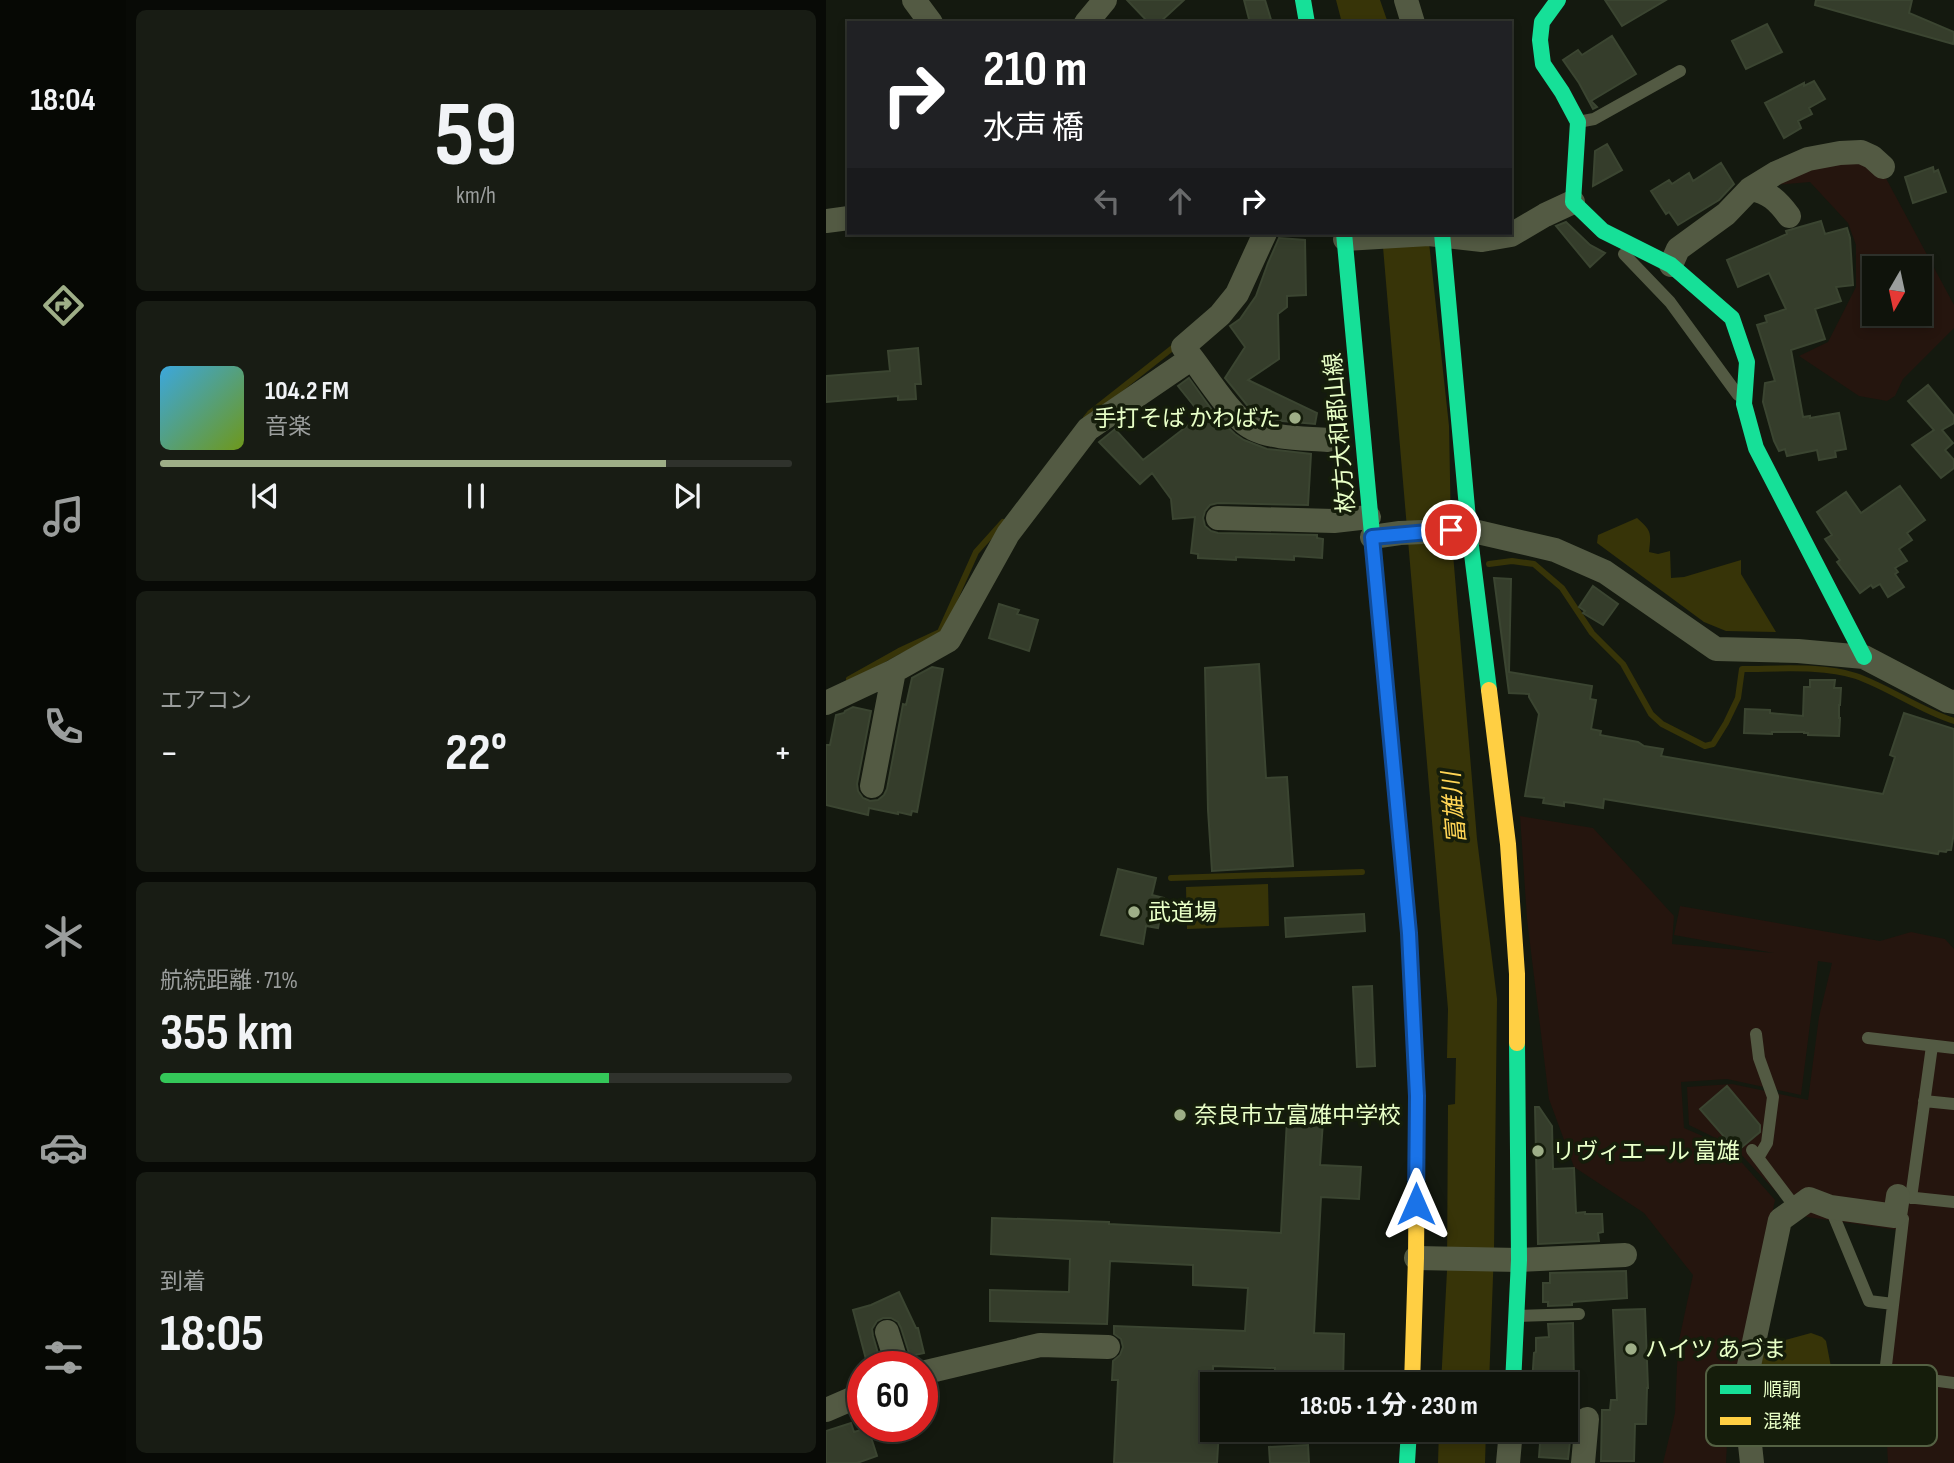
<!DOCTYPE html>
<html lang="ja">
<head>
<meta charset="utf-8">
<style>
	body { margin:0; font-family:"Sofia Sans Condensed","Noto Sans JP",sans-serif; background:#181c14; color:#f1f3f6; height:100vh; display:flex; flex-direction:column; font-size:26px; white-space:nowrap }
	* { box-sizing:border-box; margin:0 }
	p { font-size:23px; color:#9b9e9d }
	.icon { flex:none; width:38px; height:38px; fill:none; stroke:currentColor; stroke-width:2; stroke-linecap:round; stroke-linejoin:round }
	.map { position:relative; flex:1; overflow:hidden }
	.details { display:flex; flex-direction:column; gap:10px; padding:10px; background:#080a06; width:700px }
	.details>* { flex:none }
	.guide { position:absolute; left:21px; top:21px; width:665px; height:214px; border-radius:0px; box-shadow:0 4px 10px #0003,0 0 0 2px #2f322c; background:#202124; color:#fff; overflow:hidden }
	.needle { width:46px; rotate:189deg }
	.buttons { position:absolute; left:1036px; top:256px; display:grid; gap:14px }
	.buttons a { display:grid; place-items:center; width:70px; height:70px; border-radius:0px; background:#0f130b; box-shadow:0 4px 10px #0003,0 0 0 2px #2f322c; font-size:35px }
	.speed { position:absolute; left:21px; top:1351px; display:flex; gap:14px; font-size:35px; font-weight:700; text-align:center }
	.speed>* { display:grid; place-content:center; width:91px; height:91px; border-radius:50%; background:#0f130b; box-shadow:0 4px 10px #0003,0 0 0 2px #2f322c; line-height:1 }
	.speed .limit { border:10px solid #d22; background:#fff; color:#111 }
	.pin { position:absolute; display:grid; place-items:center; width:60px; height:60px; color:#fff; margin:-30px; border:4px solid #fff; border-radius:50%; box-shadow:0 2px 7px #0007 }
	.me { position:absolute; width:77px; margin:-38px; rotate:0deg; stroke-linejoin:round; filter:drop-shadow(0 0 5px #0008) }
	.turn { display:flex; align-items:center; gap:24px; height:147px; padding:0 21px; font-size:32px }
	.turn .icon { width:91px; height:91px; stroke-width:2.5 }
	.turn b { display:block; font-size:49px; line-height:60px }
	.lanes { display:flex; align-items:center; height:66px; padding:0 21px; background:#0003; justify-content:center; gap:35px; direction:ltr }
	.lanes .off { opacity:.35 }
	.big { font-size:52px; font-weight:700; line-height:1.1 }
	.details .tile { flex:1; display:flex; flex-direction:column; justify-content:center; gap:10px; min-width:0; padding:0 24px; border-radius:10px; background:#181c14 }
	.details .dial { align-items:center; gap:0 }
	.dial b { font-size:91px; line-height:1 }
	.song { display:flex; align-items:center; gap:21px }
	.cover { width:84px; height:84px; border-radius:10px; background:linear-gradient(135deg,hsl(200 70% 55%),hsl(80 70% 35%)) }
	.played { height:7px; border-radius:4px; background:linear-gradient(90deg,#9eae87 80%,#2f322c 80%) }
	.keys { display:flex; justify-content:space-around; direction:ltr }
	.heat { display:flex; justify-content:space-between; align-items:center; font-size:38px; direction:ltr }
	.charge { height:10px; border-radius:5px; background:linear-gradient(90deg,#34c759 71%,#2f322c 0) }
	.trip { position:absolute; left:374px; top:1372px; width:378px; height:70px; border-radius:0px; background:#0f130b; box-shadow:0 4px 10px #0003,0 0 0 2px #2f322c; font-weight:700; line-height:70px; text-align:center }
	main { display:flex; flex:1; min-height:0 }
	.tabs { display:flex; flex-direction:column; width:126px; justify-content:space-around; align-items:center; background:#060804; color:#9b9e9d }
	.tabs .icon { width:49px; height:49px }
	.tabs .selected { color:#9eae87 }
	.tabs b { font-size:32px; color:#f1f3f6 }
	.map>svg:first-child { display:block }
	.green { fill:#25150e; fill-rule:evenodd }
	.water { fill:#373408 }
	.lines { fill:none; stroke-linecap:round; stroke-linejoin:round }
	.stream { stroke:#373408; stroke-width:6 }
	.building { fill:#353d2b; stroke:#3b4531; stroke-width:2 }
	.lane { stroke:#535a43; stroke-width:12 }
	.street { stroke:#535a43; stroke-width:24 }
	.fast { stroke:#16e098; stroke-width:16 }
	.slow { stroke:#ffcf43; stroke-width:16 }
	.route-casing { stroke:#114b97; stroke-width:18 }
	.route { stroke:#1a73e8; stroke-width:12 }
	.poi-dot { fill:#9eae87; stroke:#151d0b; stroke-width:2.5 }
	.labels { text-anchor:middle; stroke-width:7; stroke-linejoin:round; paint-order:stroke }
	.poi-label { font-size:23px; fill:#e8ffc7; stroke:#151d0b; text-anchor:start }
	.street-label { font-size:23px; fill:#e8ffc7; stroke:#151d0b }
	.water-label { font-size:24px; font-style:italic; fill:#ffd555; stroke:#151d0b }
	.key { fill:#151d0b; stroke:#546143; stroke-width:2 }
	.key-label { font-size:19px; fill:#e8ffc7 }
</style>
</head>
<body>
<main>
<nav class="tabs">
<b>18:04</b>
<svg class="icon selected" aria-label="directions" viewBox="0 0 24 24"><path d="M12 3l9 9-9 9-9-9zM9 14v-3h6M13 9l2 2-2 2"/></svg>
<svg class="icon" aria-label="music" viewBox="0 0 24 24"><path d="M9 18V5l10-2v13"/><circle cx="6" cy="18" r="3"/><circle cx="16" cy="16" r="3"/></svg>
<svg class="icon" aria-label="phone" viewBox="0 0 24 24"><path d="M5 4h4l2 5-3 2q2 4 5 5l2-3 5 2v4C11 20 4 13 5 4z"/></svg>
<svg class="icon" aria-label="climate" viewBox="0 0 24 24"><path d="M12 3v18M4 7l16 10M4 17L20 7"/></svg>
<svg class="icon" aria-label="car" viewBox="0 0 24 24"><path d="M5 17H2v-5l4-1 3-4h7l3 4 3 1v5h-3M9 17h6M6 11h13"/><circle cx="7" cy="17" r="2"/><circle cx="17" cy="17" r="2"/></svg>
<svg class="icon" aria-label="filters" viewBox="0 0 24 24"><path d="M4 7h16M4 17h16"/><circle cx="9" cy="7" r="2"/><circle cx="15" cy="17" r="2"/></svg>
</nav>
<section class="details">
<div class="tile dial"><b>59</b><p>km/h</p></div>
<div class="tile">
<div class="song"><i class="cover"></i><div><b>104.2 FM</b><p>音楽</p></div></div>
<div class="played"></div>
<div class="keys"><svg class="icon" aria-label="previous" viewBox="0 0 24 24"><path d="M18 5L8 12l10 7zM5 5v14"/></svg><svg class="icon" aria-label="pause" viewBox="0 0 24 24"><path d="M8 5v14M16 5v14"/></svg><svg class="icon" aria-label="next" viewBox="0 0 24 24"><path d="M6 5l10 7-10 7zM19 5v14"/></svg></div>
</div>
<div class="tile"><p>エアコン</p>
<div class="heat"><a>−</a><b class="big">22°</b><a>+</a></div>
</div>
<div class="tile"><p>航続距離 · 71%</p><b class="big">355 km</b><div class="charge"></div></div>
<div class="tile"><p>到着</p><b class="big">18:05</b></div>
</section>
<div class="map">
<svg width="1128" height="1463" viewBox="0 0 1128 1463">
	<rect width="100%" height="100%" fill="#14190f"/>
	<path class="green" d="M1022,155L1055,169L1128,305V328L1077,379L1069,396L1061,401L1033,396L973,356L1002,342L1030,287V245L1022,223L984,182L936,186ZM1048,268H1094V313H1048Z
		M694,816L767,828L848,916L846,944L948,953L848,935L854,906L1054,941L1085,932L1119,939L1128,949V1463H1062L1056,1346L1072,1230L981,1217L953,1195L908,1147L863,1125L861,1087L906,1084L982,1100L993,1017L1006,963L992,961L975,1095L901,1079L855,1082L858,1128L902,1147L949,1200L924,1316L903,1400L900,1463H837L849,1413L852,1345L867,1275L818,1213L748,1167L723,1099L701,919Z"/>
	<path class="water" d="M510,0H554L562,23H516Z
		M602,233L623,426L625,530L651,839L671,999L668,1250L663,1384H615L621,1271L622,1105L629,1104L630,1058H621L622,1009L557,247Z
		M811,518C826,531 825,533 823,552L832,554L844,551L845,578L858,577L915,560V574L950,632L900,631L878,622L771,543L772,535Z
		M442,884L443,926L361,929L360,887Z
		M985,1333L996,1337L1000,1341L1010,1393L1005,1396L936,1393L928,1383L936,1354L952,1342Z
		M613,1430H660L659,1463H612Z"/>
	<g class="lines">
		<path class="stream" d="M260,418L264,413L349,346
			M663,564L686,561L708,564L736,588L766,633L797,664L825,714L836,724L879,746L887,744L900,723L912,698L916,669C952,669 996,665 1030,676C1064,688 1093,710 1128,721
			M23,679L73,651L114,632L150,552L177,522
			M345,878L536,872"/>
	</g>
	<path class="building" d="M301,0H358L333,23H323Z
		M418,0H439L446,23H424Z
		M779,0H840L796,26Z
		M990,0H1086L1083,13L1128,32V39L1127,44L989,5Z
		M941,24L956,52L920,69L906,41Z
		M786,36L810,74L765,101L771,107L767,109L753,83L737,60L752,50L756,55Z
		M988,81L999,99L983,108L986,114L972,121L975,128L958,138L939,103L978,83V86Z
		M781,144L796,170L767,186L769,151Z
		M895,163L908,184L893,200L852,225L843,212L840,214L825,191L843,180L846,184L863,173L867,181Z
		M1107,167L1108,172L1112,170L1120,192L1087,203L1079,177Z
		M995,221L999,234L1021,228L1024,238L1027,285L1010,287L1015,301L989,309L999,339L965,350L977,417L984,416V418L1013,413L1020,449L1009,451L1010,457L993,460L991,450L961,456L959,449L953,451L948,441L937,402L939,383L949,381L931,325L941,322L939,316L960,309L943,273L912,287L901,260L961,234L960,231Z
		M740,222L764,245L779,253L764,267L730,226Z
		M453,238L479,240L480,295L461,296V307L452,314L453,359L422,380L491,413L489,424L456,421L433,415L421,405L399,378L419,347L404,326L414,319L430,296L442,263Z
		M92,348L95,384H89L90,399L72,400V396L0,402V376L64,371L62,351Z
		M363,378L391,417L409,434L418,440L441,449L485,454L482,505L392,503L384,505L379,511L377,518L379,526L385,531L392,533L491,535V538L497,539L496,558L468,556V560L410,557V560L372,558V554L365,553L369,517L347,519L345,499L326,473L314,484L273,442L289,429L317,460L373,417L369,413L372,411L352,386Z
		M1102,385L1128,416V423L1116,430L1127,443L1119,450L1128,460V468L1115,478L1086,445L1108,430L1082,401Z
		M1074,486L1099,520L1081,533L1086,540L1073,549L1081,561L1069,568L1072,572L1069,574L1078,587L1062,597L1054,584L1047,588L1045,585L1034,593L1011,562L1014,560L999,539L1006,535L991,512L1020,492L1035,513Z
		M668,578L685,579L683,672L766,686L764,699L770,700L765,729L775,731L774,735L812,742L818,746L837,749L835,756L1057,794L1069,757L1064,755L1078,713L1128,729V833L1125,850H1121L1120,852L1113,851L1112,854L778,799L777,808L747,803L738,802V806L717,803L718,798L699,796L713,714L703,697V694L683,693Z
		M767,586L792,604L777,625L757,613L759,611L753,607Z
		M173,604L193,610L191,614L212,620L203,651L163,638Z
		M433,664L440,778L461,777L467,866L386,871L382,810L379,668Z
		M106,667L117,669L91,812L86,811L85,815L72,812V814L43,808L42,815L0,805V745H4L10,715L18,713L19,711L27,707L45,711L31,784L32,791L37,798L44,801L52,800L58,795L61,789L77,704L80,705L86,678Z
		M984,680H1009L1008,688H1015L1014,705H1013V718H1014L1013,736L982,735V733H978V732H946V734L918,733L919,709L944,710V713L977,716L978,687H984Z
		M292,869L330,878L326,895L338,898L332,928L320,926L317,944L275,935Z
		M538,914L539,931L460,937L459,918Z
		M546,986L549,1066L531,1067L527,987Z
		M901,1086L934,1125V1132L915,1148L911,1144L907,1147L874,1109Z
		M709,1107H713L726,1126L727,1169L748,1168L750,1213L759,1212V1214H776L777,1232L772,1233L773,1241L712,1244Z
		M461,1119L497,1121L494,1165L535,1167L533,1199L495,1197L488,1333L518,1334L517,1384H448L449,1368L387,1366V1430H393L391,1463H288L292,1380H286L287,1361L294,1355L297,1347L295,1339L288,1334V1326L419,1331L422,1288L367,1285V1265L284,1261L281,1324L164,1321V1290L243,1292L244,1259L165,1254L166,1218L283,1222V1224L455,1233Z
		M800,1271L801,1298L746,1302V1305L722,1306V1302H717V1283H724V1273Z
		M73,1292L90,1328H92L98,1353L84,1356L75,1328L72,1322L65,1318H57L51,1321L46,1329L47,1336L56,1367H42L27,1310L45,1305Z
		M819,1309L822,1388H821L820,1424H809L808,1461H775L776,1410H784L785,1400H791L787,1310Z
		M747,1323L748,1384H706L708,1353L710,1352V1338L723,1337L722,1324Z
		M25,1423L28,1432L42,1428L51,1456L31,1463H0V1431Z
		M715,1430L745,1432L742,1459L713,1457Z
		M482,1445L483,1463H444L443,1447Z"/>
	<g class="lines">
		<path class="lane" d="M752,122L768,119L854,71
			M798,254L844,302L912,395
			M930,1034L933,1058L947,1097L941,1143L932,1158
			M1042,1038L1128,1048
			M1098,1101L1128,1104
			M926,1150L970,1208
			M1080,1197L1128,1202
			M1085,1198L1106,1046
			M1004,1207L1043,1301L1067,1304
			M1069,1216L1077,1219L1059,1374L1128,1383
			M691,1316L753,1314"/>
		<path class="street" d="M88,0L105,23
			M580,0L587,23
			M260,23L279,0
			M924,189C943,192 952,201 963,216
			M0,221L23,218
			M519,239L603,234L656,240L685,235L719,215L747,202
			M845,265L852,249L900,214L924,189L950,173L982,159L1014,153L1035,152L1046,157L1057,167
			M366,358C380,376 407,419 426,428C447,439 479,438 502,440
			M392,518L508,521L543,517
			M546,537L574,533L643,530L729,550L779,572L890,649L972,651L1038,657L1122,701L1128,702
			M0,703L68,671L123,640L182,534L262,429L366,358L357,347L394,315L411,294L439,233
			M46,786L68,671
			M590,1258L693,1260L799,1255
			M61,1332L72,1367
			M96,1373L214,1345L282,1347
			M0,1410L37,1394
			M682,1463L685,1430
			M757,1463L761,1419
			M926,1463L918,1389L954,1220L983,1199L1004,1207L1069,1216L1072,1196"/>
		<path class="fast" d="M477,0L481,23
			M732,0L716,22L714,40L717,64L736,92L752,122L747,202L777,231L845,265L906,318L921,362L918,404L930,448L1038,657
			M518,233L583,933L591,1096V1139
			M616,233L643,530L663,690
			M687,1384L693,1260L691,1043
			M581,1463L583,1430"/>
		<path class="slow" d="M663,690L682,844L691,974V1043
			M586,1384L590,1258L591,1139"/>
	</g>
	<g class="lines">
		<g class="route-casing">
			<path id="route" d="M590,1204L591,1096L583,933L546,537L625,530"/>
		</g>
		<use href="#route" class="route"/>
	</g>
	<g class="poi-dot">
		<circle cx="469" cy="418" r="7"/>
		<circle cx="308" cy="912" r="7"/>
		<circle cx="354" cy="1115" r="7"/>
		<circle cx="712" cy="1151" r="7"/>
		<circle cx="805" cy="1349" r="7"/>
	</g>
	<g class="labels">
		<g class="poi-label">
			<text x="455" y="426" text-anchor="end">手打そば かわばた</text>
			<text x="322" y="920">武道場</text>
			<text x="368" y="1123">奈良市立富雄中学校</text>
			<text x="726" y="1159">リヴィエール 富雄</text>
			<text x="819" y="1357">ハイツ あづま</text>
		</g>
		<g class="street-label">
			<text transform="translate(513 433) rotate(-95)" y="8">枚方大和郡山線</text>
		</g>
		<g class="water-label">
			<text transform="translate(628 808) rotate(-95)" y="8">富雄川</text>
		</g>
	</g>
	<rect x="880" y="1365" width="231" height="81" rx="10" class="key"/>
	<rect x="894" y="1385" width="31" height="9" fill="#16e098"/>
	<rect x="894" y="1417" width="31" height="8" fill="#ffcf43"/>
	<g class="key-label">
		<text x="937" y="1396">順調</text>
		<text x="937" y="1428">混雑</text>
	</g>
</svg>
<div class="buttons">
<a><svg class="needle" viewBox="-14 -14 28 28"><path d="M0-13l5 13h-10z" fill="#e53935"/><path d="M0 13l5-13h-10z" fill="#9b9e9d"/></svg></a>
</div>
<div class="speed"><div class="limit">60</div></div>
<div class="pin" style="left:625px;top:530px;background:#d93025"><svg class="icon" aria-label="arrive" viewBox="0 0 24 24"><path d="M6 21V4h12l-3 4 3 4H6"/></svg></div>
<svg class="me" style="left:590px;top:1204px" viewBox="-20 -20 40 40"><path d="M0-17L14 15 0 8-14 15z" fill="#1a73e8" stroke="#fff" stroke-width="4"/></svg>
<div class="trip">18:05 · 1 分 · 230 m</div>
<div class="guide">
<div class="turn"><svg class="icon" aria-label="right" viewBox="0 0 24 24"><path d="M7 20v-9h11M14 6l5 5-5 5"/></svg><div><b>210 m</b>水声 橋</div></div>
<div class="lanes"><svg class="icon off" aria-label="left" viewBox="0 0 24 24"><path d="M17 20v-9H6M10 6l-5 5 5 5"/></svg><svg class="icon off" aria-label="ahead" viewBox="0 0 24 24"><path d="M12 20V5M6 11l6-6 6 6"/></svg><svg class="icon" aria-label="right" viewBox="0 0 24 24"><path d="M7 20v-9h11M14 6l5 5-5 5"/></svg></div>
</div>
</div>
</main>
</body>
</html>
